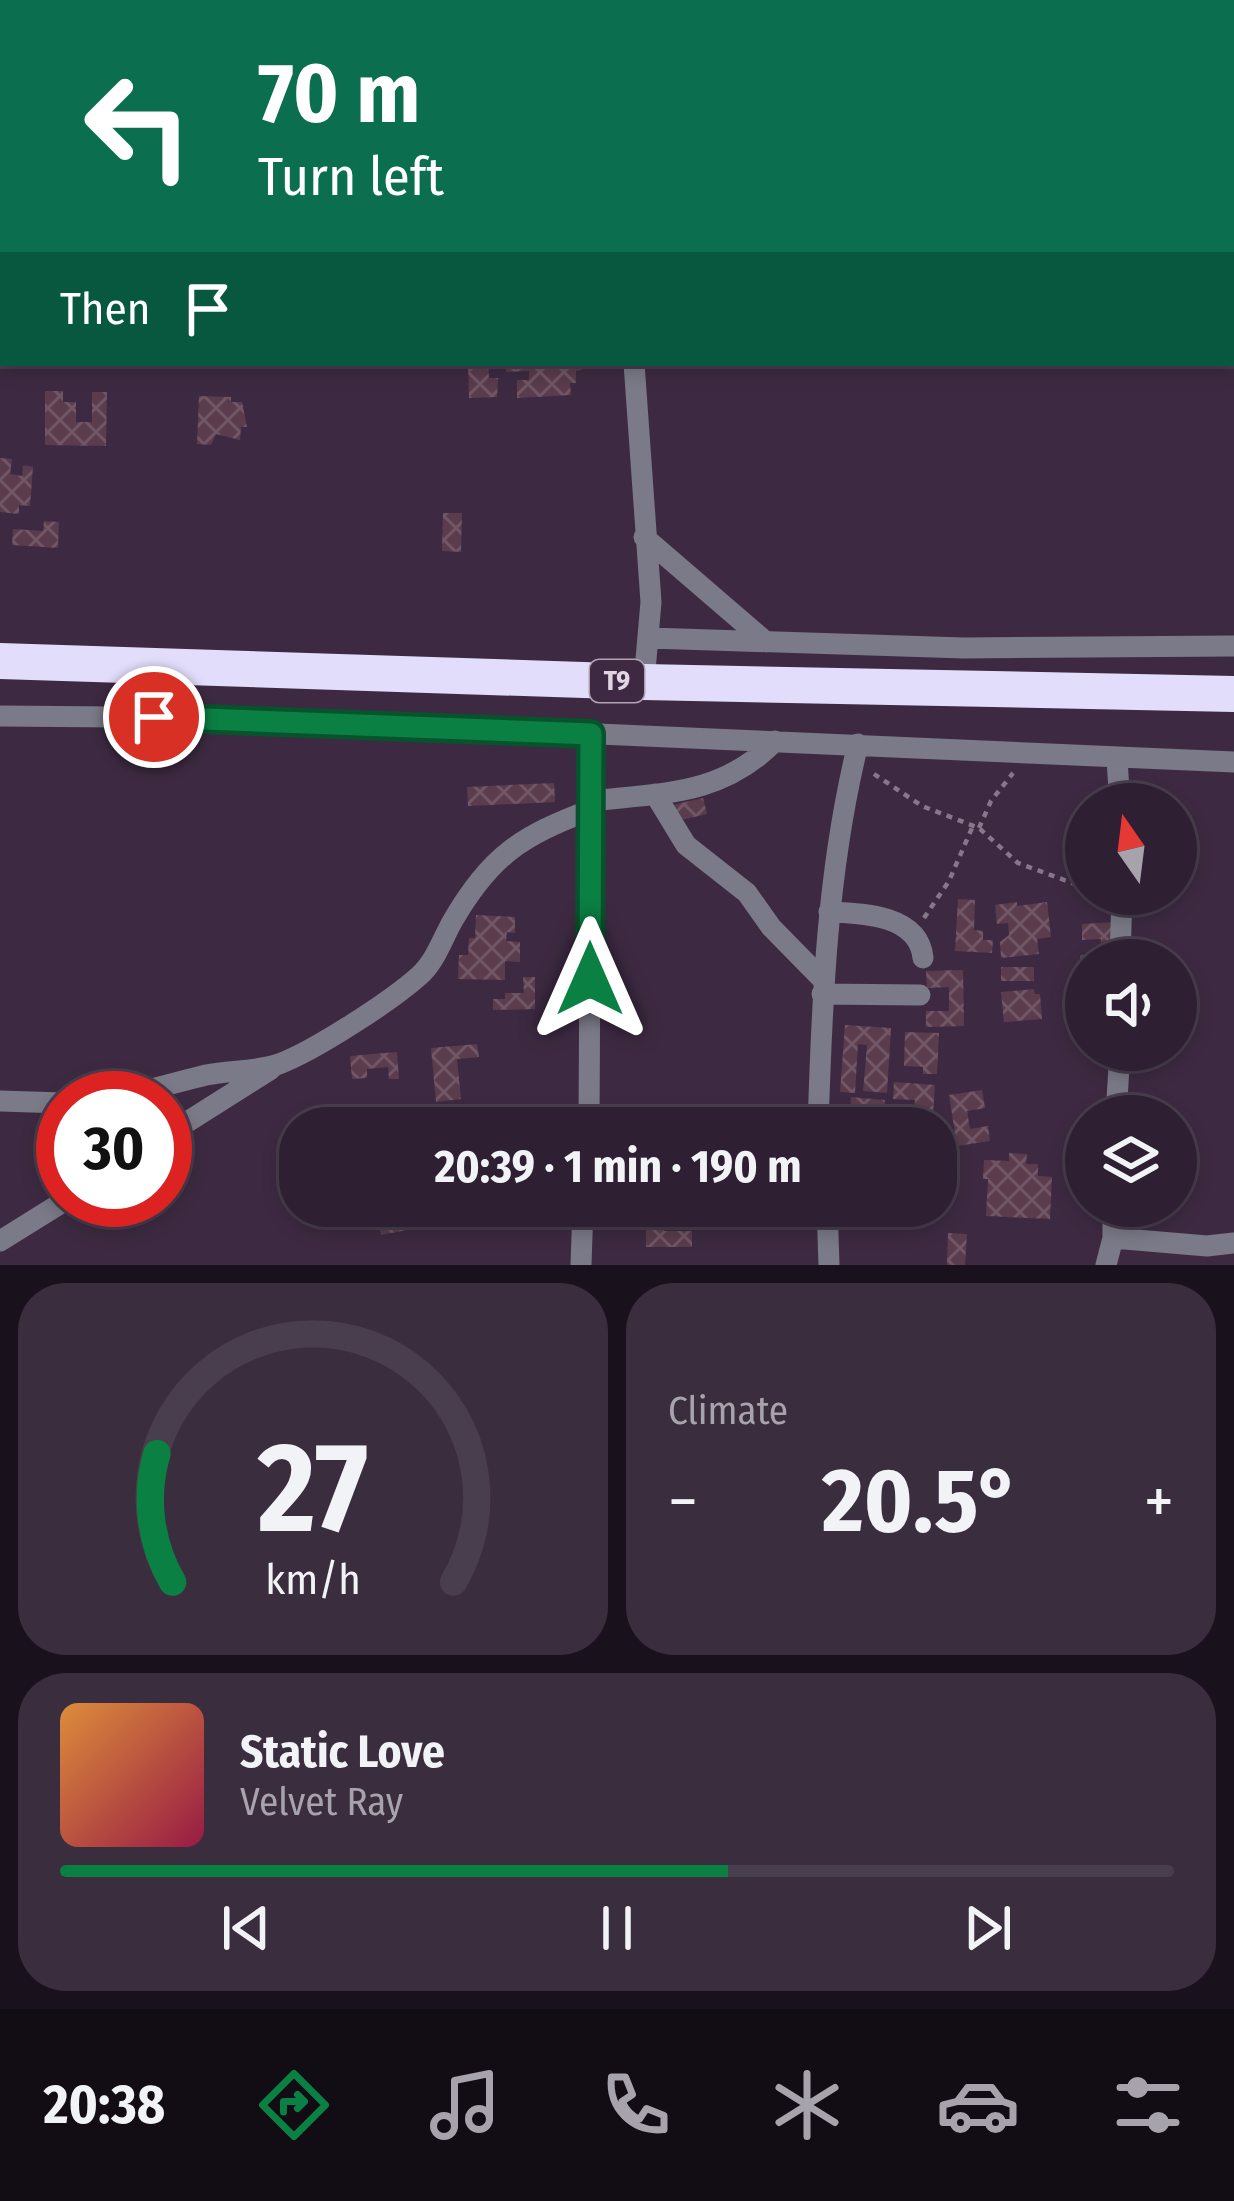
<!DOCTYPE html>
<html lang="en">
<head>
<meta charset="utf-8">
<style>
	body { margin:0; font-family:"Fira Sans Condensed",sans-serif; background:#3a2d3e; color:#f1f3f6; height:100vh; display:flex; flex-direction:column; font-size:45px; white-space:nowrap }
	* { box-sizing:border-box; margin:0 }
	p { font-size:39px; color:#a7a3ac }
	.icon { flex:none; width:66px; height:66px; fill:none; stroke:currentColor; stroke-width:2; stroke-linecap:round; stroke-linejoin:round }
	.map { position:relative; height:1265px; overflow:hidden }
	.details { display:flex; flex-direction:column; gap:18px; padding:18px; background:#19121c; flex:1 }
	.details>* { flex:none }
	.guide { position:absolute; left:0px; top:0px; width:1236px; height:366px; box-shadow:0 6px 18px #0003,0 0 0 3px #493e4d; background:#0b6e4f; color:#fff; overflow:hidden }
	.needle { width:78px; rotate:346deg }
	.fabs { position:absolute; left:1065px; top:783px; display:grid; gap:24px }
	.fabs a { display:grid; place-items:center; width:132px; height:132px; border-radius:50%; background:#2e2032; box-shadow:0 6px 18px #0003,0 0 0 3px #493e4d; font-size:60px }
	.speed { position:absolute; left:36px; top:1071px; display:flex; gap:24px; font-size:60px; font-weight:700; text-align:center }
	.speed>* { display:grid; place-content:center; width:156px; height:156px; border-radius:50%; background:#2e2032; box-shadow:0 6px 18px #0003,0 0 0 3px #493e4d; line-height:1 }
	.speed .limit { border:18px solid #d22; background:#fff; color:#111 }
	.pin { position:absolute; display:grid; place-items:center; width:102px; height:102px; color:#fff; margin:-51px; border:6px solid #fff; border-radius:50%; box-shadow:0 3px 12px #0007 }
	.me { position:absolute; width:132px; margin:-66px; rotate:0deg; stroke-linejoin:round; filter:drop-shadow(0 0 9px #0008) }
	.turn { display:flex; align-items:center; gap:42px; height:252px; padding:0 60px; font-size:54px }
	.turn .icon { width:156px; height:156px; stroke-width:2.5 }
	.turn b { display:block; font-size:84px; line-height:102px }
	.then { display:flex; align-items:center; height:114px; padding:0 60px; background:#0003; gap:24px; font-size:45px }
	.big { font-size:90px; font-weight:700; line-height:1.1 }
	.details .card { flex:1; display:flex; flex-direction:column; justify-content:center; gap:18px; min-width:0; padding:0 42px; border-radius:48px; background:#3a2d3e }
	.details .dial { align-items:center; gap:0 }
	.dial svg { height:312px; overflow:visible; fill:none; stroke:#493e4d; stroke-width:7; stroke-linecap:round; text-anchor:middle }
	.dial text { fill:#f1f3f6; stroke:none }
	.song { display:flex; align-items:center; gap:36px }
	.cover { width:144px; height:144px; border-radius:18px; background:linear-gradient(135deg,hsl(30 70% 55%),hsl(340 70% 35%)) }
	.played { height:12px; border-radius:6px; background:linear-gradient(90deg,#0b8043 60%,#493e4d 60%) }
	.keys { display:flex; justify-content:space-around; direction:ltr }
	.heat { display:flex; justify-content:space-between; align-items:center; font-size:66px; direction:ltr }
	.details .tiles { flex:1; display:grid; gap:18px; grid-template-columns:1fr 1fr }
	.card:last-child { grid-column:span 2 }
	.trip { position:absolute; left:279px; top:1107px; width:678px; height:120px; border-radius:48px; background:#2e2032; box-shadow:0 6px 18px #0003,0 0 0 3px #493e4d; font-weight:700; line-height:120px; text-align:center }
	.tab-bar { display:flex; height:192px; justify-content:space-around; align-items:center; background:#120d14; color:#a7a3ac }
	.tab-bar .icon { width:84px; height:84px }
	.tab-bar .selected { color:#0b8043 }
	.tab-bar b { font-size:54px; color:#f1f3f6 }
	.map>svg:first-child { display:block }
	.building { fill:url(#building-cross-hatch) }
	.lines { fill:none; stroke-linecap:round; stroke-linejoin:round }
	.path { stroke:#87778b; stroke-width:4.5; stroke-dasharray:6 6; stroke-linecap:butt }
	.lane { stroke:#7b7a88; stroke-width:10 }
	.street { stroke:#7b7a88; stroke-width:21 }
	.highway { stroke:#e1ddfa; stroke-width:36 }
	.route-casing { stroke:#07532c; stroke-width:30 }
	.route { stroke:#0b8043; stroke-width:21 }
	.labels { text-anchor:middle; stroke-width:12; stroke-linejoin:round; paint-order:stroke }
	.shield { fill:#3d2a42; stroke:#b0a2b3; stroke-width:3 }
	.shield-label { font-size:27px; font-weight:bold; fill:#e1d5e4 }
</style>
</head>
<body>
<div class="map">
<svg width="1234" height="1265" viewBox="0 0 1234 1265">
	<defs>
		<pattern id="building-cross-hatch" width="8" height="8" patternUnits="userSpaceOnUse" patternTransform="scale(3)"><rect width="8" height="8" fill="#5a3c4c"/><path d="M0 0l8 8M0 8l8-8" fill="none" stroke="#715766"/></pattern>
	</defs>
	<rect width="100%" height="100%" fill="#3d2a42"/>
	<path class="building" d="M468,363H488L489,378H498L497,397L469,398Z
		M506,363H582V370L576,371V383H570L571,395L517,398V380H529V371L506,372Z
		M45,391H63V402H76V422H92V392H107L106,446L45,445Z
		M199,396L231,397V402H242L247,427H241L240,440L216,434L211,445L197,444Z
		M0,458L12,459L10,474L22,476L23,465L33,467L30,506L19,505V514L0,512Z
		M443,513H462L461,552L442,551Z
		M44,521L59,522L58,548L12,545L13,529L43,531Z
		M554,783L555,802L468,806L467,787Z
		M703,798L707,814L677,821L673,805Z
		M958,899L975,900L974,930L983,931V940H993L992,953L955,951Z
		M1017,902V906L1047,902L1051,937L1037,939L1039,954L1001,958L1000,942L1009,935L1008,923L997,924L995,905Z
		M476,915L515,917V933L507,932L506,941L520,942V962L505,961V980L458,979L459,955H468L469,938H475Z
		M1116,922L1118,960H1086V971H1080V955L1101,954V939L1082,940V924Z
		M1001,967H1034V981H1001Z
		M963,970L964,1026L926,1027V1011H949V987L927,988L926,971Z
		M523,977H535V1009L493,1010V999H505V993H524Z
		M1034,989L1035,994H1040L1042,1019L1004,1022L1001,992Z
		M845,1025L891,1028L887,1093L863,1091L867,1045L858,1044L855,1093L840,1092Z
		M905,1032L939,1033L937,1074H923V1067L904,1066Z
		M477,1044L479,1057L457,1059L461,1099L436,1102L431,1048Z
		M397,1052L399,1079H389L388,1067L367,1069V1078L352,1079L350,1056Z
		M894,1082L935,1085L932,1128L891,1126L892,1111L914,1113L915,1100L893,1099Z
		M982,1090L985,1108L967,1111L970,1129L988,1126L990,1141L957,1146L949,1095Z
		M851,1097L885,1100L883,1128L867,1127V1118L850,1116Z
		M1009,1153L1027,1154L1026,1164H1038V1176L1052,1177L1050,1219L986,1216L988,1179H983L984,1160L1009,1161Z
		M365,1206H416L417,1213L409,1214L412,1229L381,1235L377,1216L367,1218Z
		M646,1220H664V1231H692V1247H646Z
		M948,1233L967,1234L965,1265H947Z"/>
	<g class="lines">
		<path class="path" d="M796,0L799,3
			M825,0L836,3
			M1022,3L1025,0
			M1233,103H1234
			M874,774L922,806L979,828L1018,863L1086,888
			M979,828L991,801L1013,773
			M924,918L949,881L972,828"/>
		<path class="lane" d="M1233,193H1234"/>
		<path class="street" d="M322,0V3
			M0,3V0
			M546,3V0
			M0,81L3,95
			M0,143L3,139
			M0,277L3,278
			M634,363L651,602L644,682
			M644,537L766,642
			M650,638L964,648L1234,646
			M0,716L234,718L1234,762
			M1117,760L1120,804
			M655,794L686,845L747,893L771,927L823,980
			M590,801C661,793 722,796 775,741
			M829,912C863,913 919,915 923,958
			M1120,960L1122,894
			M822,994L920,995
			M108,1098C142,1093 173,1083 206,1075C230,1070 256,1072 279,1064C314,1051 391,1001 419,976C435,962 442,940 452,922C490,856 521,836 590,810
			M0,1101L63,1103
			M1116,1116L1120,1050
			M589,1128L591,734
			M818,1128C822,998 827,870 858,744
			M165,1136L271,1069
			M827,1206L829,1265
			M1113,1238L1207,1246L1234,1243
			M0,1241L66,1200
			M581,1265L583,1206
			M1106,1265L1113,1238V1206"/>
		<path class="highway" d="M0,661L644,682L1234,694"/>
	</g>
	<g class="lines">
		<g class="route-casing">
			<path id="route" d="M154,717L591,734L590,979"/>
		</g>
		<use href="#route" class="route"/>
	</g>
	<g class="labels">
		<rect class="shield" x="590" y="660" width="54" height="42" rx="9"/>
		<g class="shield-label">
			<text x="617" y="690">T9</text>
		</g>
	</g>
</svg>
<div class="fabs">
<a><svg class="needle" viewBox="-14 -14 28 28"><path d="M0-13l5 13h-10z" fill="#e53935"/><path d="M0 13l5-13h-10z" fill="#a7a3ac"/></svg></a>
<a><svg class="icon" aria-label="sound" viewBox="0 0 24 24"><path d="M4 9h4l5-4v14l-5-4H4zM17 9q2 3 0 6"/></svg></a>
<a><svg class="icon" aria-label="layers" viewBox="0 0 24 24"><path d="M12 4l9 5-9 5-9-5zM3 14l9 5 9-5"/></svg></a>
</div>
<div class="speed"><div class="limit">30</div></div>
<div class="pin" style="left:154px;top:717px;background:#d93025"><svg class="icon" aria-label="arrive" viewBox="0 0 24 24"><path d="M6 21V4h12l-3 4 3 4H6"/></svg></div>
<svg class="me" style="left:590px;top:979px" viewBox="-20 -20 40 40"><path d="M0-17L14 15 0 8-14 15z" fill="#0b8043" stroke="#fff" stroke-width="4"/></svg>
<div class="trip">20:39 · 1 min · 190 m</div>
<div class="guide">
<div class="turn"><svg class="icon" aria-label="left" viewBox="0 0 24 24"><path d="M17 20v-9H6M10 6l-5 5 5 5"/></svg><div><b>70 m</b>Turn left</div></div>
<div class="then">Then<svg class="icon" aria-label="arrive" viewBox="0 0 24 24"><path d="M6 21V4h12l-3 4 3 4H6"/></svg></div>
</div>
</div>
<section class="details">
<div class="tiles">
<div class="card dial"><svg viewBox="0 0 100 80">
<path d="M14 69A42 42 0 1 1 86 69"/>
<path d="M14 69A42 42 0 0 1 10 36" stroke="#0b8043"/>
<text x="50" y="56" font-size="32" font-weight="700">27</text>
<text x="50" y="72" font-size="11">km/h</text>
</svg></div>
<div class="card"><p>Climate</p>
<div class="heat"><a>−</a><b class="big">20.5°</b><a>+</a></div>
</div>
<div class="card">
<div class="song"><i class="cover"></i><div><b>Static Love</b><p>Velvet Ray</p></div></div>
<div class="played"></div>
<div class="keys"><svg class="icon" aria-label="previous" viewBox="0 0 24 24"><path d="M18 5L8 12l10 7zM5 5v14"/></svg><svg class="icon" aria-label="pause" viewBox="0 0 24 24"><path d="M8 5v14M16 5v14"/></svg><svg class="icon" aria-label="next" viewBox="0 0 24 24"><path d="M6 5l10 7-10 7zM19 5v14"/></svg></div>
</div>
</div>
</section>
<nav class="tab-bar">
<b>20:38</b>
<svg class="icon selected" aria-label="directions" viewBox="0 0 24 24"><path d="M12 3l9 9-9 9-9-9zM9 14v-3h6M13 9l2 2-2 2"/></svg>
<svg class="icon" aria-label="music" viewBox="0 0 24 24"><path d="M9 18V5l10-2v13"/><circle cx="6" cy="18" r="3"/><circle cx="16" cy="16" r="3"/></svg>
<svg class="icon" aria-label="phone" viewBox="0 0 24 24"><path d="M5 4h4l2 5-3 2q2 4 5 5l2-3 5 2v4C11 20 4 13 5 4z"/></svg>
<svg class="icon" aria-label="climate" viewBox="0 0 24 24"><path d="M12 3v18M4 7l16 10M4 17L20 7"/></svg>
<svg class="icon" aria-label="car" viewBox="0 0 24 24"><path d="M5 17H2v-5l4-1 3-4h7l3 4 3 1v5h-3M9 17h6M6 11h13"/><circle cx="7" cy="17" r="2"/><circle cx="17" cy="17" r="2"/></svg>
<svg class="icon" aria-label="filters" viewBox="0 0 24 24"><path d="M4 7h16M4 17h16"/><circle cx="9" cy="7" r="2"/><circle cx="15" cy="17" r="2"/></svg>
</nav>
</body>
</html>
